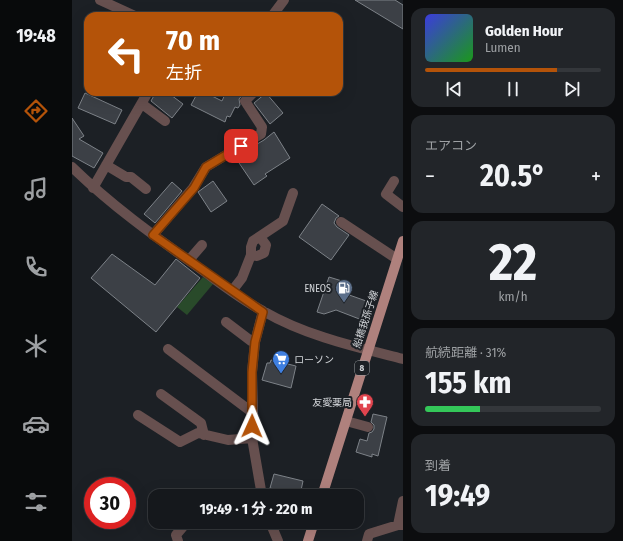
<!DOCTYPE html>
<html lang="ja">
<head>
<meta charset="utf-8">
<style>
	body { margin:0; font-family:"Fira Sans Condensed","Noto Sans JP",sans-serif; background:#222529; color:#f1f3f6; height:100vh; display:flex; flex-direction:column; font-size:15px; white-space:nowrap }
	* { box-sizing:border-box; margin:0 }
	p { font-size:13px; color:#9da0a3 }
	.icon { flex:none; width:22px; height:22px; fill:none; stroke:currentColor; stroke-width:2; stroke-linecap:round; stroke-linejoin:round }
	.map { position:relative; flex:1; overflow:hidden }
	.details { display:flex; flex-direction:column; gap:8px; padding:8px; background:#0c0d0f; width:220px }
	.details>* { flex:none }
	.guide { position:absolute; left:12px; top:12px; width:259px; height:84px; border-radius:12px; box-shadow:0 4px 16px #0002,0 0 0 1px #34373b; background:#b45309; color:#fff; overflow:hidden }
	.speed { position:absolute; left:12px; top:477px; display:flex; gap:8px; font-size:20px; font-weight:700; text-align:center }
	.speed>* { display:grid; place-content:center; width:52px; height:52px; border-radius:50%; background:#15181c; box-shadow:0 4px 16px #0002,0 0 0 1px #34373b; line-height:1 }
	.speed .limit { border:6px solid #d22; background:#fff; color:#111 }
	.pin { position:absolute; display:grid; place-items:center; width:34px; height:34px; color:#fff; margin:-17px; border-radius:8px; box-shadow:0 2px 6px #0006 }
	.me { position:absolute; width:44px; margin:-22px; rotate:1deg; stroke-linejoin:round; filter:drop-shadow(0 0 3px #0008) }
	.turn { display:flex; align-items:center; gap:14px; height:84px; padding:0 16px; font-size:18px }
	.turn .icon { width:52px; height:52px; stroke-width:2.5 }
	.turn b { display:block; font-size:28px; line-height:34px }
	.big { font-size:30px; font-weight:700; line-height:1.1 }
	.details .card { flex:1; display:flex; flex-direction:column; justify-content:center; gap:6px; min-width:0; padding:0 14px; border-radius:12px; background:#222529 }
	.details .dial { align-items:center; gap:0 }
	.dial b { font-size:52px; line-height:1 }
	.song { display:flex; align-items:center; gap:12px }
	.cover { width:48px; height:48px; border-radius:6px; background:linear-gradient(135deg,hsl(240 70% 55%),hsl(120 70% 35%)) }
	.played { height:4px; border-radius:2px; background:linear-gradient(90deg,#b45309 75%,#34373b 75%) }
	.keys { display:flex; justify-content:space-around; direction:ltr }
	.heat { display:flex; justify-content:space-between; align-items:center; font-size:22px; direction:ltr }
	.charge { height:6px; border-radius:3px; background:linear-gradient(90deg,#34c759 31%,#34373b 0) }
	.trip { position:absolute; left:76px; top:489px; width:216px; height:40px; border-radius:12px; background:#15181c; box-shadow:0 4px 16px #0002,0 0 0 1px #34373b; font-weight:700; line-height:40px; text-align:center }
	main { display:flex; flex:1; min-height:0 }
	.dock { display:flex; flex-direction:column; width:72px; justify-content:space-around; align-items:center; background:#080a0b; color:#9da0a3 }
	.dock .icon { width:28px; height:28px }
	.dock .on { color:#b45309 }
	.dock b { font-size:18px; color:#f1f3f6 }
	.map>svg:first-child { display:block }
	.green { fill:#294a2a }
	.building { fill:#3c4046; stroke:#7d8288 }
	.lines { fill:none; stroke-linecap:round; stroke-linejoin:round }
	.minor { stroke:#67504f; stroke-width:10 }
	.major { stroke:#af817d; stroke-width:10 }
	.route-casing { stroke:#753606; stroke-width:10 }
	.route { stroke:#b45309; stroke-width:7 }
	.labels { text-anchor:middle; stroke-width:4; stroke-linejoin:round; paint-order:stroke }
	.shield { fill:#1c2025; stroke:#9b9fa3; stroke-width:1 }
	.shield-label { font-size:9px; font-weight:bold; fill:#d2d5d9 }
	.poi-label { font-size:10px; fill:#d2d5d9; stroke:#1c2025; text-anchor:end }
	.street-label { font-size:10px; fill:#d2d5d9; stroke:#1c2025 }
</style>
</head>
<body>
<main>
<nav class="dock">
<b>19:48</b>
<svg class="icon on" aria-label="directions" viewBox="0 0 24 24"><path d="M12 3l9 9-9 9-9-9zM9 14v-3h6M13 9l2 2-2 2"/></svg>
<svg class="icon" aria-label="music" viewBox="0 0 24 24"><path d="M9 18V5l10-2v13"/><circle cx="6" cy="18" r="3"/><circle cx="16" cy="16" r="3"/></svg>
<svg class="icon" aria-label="phone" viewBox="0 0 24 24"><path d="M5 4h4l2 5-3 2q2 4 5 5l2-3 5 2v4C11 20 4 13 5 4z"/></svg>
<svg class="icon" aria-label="climate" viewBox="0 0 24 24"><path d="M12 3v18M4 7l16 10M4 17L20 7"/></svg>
<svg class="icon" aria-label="car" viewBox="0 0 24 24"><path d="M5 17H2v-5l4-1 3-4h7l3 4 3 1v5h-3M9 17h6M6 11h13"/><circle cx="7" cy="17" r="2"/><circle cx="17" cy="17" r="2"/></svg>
<svg class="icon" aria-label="filters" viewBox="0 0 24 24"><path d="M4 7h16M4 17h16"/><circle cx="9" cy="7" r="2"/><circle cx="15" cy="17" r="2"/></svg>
</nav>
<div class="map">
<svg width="331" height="541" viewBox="0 0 331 541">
	<rect width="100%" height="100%" fill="#1c2025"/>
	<path class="green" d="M131,277L141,284L115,315L105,307Z"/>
	<path class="building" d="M283,0H323L331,5V29Z
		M84,92H95L111,104L100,118L79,101Z
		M126,92H132L150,101L154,92H173L167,99L168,105L166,108L163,107L158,117L155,116L153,122L119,105Z
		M13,93L50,110L43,124L6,108Z
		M194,93L211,113L198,124L182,103Z
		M0,118L12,136L7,139L31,153L22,168L0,156Z
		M202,132L218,158L193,174L195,176L182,185L163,157L192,140Z
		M141,181L155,201L139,212L126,192Z
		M100,182L110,191L83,223L72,214Z
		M250,204L267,216L264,218L262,223L265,227L277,235L259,260L227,237Z
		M40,254L83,285L104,259L128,278L84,332L19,278Z
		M257,277L270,281L266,291L297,302L290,320L264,310L252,314L245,312Z
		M199,360L224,366L219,388L190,380L195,363H198Z
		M301,414L315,417L306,456L300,454V457L284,452L288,439L295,441L297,433L300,432L302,429V425L299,422Z
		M202,474L231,481L228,495L198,488Z"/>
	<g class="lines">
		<path class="minor" d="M28,0L63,16
			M200,16L212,0
			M70,104L93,121
			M34,165L54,177H59L74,189
			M0,167C39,205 82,236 126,267C147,282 168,299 191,311C234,336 284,347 331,359
			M322,181L314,194L331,207
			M21,188L76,92
			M269,222L325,259
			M81,235L121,188L134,167L189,134L190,127L173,101L182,92
			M179,255L185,256L192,253L194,245L188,237
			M117,260L130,245
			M160,291L170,278L179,255V247L181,241L211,221L221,193
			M154,322L179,341L183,342
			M96,349L181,413
			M89,394L129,423L132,435
			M66,415L108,442L126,433L156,440L180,438
			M274,421L296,427
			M190,496L180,438L181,413L180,372L183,342L191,311
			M198,522L206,541
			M326,525L331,501
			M106,541L104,535L115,522
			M295,541L297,534L326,525H331"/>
		<path class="major" d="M250,496L331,241
			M236,541L242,522"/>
	</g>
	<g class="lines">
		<g class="route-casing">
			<path id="route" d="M169,146L134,167L122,188L81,235L191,312L183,342L180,372V426"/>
		</g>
		<use href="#route" class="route"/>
	</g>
	<defs>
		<g id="fuel-pin" transform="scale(0.9)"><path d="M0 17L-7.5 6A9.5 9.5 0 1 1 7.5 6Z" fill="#5c6f8a" stroke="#1c2025"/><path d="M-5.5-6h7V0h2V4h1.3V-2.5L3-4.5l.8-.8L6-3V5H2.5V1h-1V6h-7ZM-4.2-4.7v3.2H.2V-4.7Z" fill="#fff"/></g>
		<g id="supermarket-pin" transform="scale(0.9)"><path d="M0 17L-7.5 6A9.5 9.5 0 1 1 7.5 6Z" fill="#3f7fe0" stroke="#1c2025"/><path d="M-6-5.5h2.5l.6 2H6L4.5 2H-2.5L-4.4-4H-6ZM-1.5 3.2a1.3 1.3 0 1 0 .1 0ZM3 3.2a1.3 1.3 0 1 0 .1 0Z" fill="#fff"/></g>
		<g id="pharmacy-pin" transform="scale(0.9)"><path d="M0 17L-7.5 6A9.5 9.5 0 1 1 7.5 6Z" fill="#e0444e" stroke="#1c2025"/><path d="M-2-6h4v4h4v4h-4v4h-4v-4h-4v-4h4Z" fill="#fff"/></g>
	</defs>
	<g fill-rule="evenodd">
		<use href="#fuel-pin" x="272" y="288"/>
		<use href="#supermarket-pin" x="209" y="359"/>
		<use href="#pharmacy-pin" x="293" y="402"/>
	</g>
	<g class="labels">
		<rect class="shield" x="283" y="361" width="14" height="14" rx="3"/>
		<g class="shield-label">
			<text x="290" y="371">8</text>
		</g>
		<g class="poi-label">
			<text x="259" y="292">ENEOS</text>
			<text x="222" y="363" text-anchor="start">ローソン</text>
			<text x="280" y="406">友愛薬局</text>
		</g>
		<g class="street-label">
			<text transform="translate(293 319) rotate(-72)" y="4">船橋我孫子線</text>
		</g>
	</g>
</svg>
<div class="speed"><div class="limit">30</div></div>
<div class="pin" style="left:169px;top:146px;background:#d93025"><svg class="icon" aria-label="arrive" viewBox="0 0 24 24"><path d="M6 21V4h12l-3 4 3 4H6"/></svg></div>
<svg class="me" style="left:180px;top:426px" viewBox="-20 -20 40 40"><path d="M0-17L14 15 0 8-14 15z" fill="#b45309" stroke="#fff" stroke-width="4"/></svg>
<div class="trip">19:49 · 1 分 · 220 m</div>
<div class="guide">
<div class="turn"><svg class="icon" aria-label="left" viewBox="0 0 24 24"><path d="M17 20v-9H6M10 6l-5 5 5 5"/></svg><div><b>70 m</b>左折</div></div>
</div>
</div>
<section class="details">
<div class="card">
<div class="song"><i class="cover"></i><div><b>Golden Hour</b><p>Lumen</p></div></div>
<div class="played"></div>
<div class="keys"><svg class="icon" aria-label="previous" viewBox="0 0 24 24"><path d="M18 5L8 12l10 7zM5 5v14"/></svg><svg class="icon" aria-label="pause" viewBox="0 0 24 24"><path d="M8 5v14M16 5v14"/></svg><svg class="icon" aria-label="next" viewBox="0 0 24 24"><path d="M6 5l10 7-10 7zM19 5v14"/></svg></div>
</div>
<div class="card"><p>エアコン</p>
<div class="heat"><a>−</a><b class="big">20.5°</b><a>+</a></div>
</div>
<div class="card dial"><b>22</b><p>km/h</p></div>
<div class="card"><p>航続距離 · 31%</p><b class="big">155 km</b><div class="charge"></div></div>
<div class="card"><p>到着</p><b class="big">19:49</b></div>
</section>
</main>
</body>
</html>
